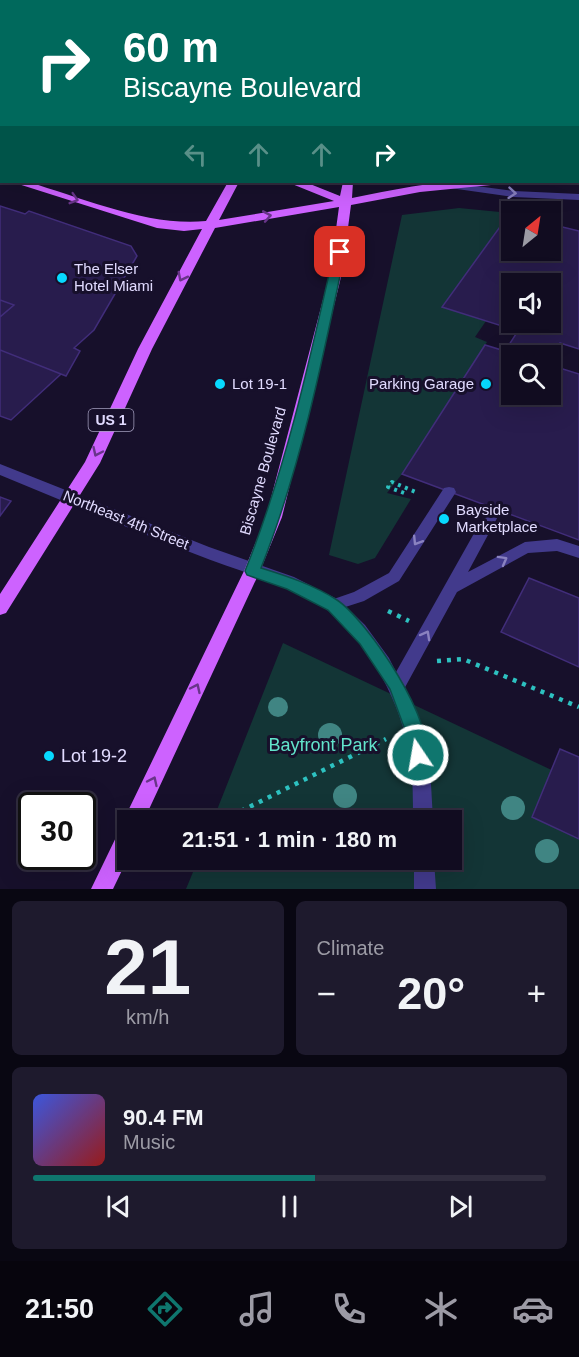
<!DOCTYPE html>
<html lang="en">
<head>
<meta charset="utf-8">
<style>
	body { margin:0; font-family:Arial,sans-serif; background:#1e1a2d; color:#f1f3f6; height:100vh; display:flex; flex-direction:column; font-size:22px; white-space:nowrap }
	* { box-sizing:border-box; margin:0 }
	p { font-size:20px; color:#9c9ba5 }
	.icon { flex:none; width:33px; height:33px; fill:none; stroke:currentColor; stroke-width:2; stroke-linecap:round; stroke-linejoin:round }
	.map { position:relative; height:889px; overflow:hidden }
	.drawer { display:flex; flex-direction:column; gap:12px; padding:12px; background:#090712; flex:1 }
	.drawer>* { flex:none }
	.top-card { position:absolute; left:0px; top:0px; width:579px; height:183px; box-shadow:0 6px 24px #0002,0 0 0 2px #302c3e; background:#00695c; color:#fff; overflow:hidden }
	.needle { width:39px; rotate:30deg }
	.tools { position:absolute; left:501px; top:201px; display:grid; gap:12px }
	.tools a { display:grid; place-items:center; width:60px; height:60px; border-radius:0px; background:#110c20; box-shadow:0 6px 24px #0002,0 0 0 2px #302c3e; font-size:30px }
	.speed { position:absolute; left:18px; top:792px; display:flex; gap:12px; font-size:30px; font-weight:700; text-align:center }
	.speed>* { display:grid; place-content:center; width:78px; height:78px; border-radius:50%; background:#110c20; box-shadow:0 6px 24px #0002,0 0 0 2px #302c3e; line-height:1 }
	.speed .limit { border:3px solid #111; border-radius:9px; background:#fff; color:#111 }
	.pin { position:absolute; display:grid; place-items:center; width:51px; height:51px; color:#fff; margin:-26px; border-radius:12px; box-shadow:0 3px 9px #0006 }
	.me { position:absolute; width:66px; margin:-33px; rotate:348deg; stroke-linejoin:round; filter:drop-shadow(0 0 4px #0008) }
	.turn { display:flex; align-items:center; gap:21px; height:126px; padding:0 24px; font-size:27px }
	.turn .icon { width:78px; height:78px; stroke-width:2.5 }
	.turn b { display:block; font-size:42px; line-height:51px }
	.lanes { display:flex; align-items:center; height:57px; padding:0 24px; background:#0003; justify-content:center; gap:30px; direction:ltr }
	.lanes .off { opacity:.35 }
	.big { font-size:45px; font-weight:600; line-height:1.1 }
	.drawer .tile { flex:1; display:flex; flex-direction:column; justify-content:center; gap:9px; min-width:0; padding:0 21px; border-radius:9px; background:#1e1a2d }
	.drawer .dial { align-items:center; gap:0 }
	.dial b { font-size:78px; line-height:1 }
	.song { display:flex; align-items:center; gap:18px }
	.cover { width:72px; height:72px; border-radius:9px; background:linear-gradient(135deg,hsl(230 70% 55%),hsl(0 70% 35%)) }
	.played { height:6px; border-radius:3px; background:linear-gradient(90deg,#0f766e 55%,#302c3e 55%) }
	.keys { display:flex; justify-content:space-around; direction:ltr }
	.heat { display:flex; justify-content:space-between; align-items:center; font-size:33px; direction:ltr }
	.drawer .tiles { flex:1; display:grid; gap:12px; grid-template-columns:1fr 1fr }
	.tile:last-child { grid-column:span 2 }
	.trip { position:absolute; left:117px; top:810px; width:345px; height:60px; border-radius:0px; background:#110c20; box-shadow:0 6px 24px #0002,0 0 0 2px #302c3e; font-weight:600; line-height:60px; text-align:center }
	.menu { display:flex; height:96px; justify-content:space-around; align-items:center; background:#07050d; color:#9c9ba5 }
	.menu .icon { width:42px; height:42px }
	.menu .active { color:#0f766e }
	.menu b { font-size:27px; color:#f1f3f6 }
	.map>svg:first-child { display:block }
	.green { fill:#133536 }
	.building { fill:#281c4d; stroke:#412d7a; stroke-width:1.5; fill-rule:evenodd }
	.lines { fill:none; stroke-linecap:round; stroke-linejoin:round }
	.path-far1 { stroke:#2dc1c0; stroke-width:4; stroke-dasharray:3 4.5; stroke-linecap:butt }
	.path { stroke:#2dc1c0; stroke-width:4.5; stroke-dasharray:4 6; stroke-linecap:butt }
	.service { fill:#423a8c; fill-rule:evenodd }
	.minor { fill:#423a8c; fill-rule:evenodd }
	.secondary { fill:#7d72ff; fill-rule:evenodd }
	.primary { fill:#cd62ff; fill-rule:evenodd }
	.rail-casing { stroke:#07d9ff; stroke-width:4.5 }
	.rail { stroke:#17102b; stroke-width:3; stroke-dasharray:9; stroke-linecap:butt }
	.tree { fill:#408583 }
	.oneway { stroke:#8a82c0 }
	.oneway2 { stroke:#69358a }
	.route { fill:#0f766e; stroke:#0a4d48; stroke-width:1.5 }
	.poi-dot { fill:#07d9ff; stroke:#17102b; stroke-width:2 }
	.labels { text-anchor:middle; stroke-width:6; stroke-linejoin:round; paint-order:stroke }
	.shield { fill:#17102b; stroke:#a49ebf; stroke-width:1.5 }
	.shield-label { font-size:14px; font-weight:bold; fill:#e1dbff }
	.poi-label { font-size:15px; fill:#e1dbff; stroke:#17102b; text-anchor:start }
	.street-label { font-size:15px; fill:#e1dbff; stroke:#17102b }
	.near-park-label { font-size:18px; fill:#62e4cb; stroke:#17102b }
	.near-poi-label { font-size:18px; fill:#e1dbff; stroke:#17102b; text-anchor:start }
</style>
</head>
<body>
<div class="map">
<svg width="579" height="889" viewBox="0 0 579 889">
	<rect width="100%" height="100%" fill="#17102b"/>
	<path class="green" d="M459,208L510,213L443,307L486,321L475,337L487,342L402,474L387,493L411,499L375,558L358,564L329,555L402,215Z
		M283,643L579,783V889H186L198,860H452V820H213Z"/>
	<path class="building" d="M531,0H579V43L578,2Z
		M0,206L25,214L29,211L131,246L137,256L94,330L74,348L80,351L66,376L0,350V317L14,305L0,300Z
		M510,213L512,250H550V224L579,231V349L560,343L550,359V356H512V394H550V365L579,374V540L402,474L485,345L505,351L518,331L442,307ZM512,284H550V322H512Z
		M0,300L14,305L0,317Z
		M0,350L61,374L11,420L0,416Z
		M0,497L11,501L0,516Z
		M529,578L579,598V667L501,632Z
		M560,749L579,757V839L532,817Z"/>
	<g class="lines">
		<path class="path-far1" d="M404,493L388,487L392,482L418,493"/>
		<path class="path" d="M388,611L409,621
			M437,661L463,659L579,707
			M223,820L386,739"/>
		<path class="service" d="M86,0H95L84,2Z
			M117,0H125L115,2Z
			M579,118V125H578V119Z
			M449,487L454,488L456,492L399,581L364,601L333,611L328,609L325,605L328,601L354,592L389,573L444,488Z
			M495,504L500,505L502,509L468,572L525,542L557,539L579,546V558L557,551L528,553L457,592L403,691L397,693L391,691L389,686L391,681L490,505Z"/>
		<path class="minor" d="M454,183L514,191L579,194V200L514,197L450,188L448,186Z
			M0,464L209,547L294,577L339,600L365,625L389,658L419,718L430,766L433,820H413C413,791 413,762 405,734C392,685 358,627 314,601C277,580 234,570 195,554C130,529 65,502 0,475Z
			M414,860H434L436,889H414Z"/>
		<path class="secondary" d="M28,0H38L27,2Z
			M2,15V21L0,22V16Z"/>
		<path class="primary" d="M327,0H335L326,2Z
			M382,0H390L381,2Z
			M0,7L2,8V14L0,13Z
			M578,133H579V140H578Z
			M578,161H579V167H578Z
			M0,173H2V180H0Z
			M12,182H28C83,198 149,227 206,221L228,182H239L219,220L334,201L292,184L291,182H305L340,196L343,182H353L352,198C399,189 449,177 497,182L491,185L420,192L351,205L342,273L282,517L260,571L144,820H128V858L113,889H91L121,827L126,825L124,820L127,813L244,571L266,517L330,273L339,207L215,228L152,349L100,463L6,613L0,615V594L85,462L138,349L202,229L184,231L157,228Z"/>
		<g class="rail-casing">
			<path id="rail" d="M238,0L245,2
				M14,2L17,0"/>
		</g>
		<use href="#rail" class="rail"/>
	</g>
	<g class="tree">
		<circle cx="278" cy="707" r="10"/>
		<circle cx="330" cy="735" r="12"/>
		<circle cx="345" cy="796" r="12"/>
		<circle cx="513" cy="808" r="12"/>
		<circle cx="547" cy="851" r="12"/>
	</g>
	<defs><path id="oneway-chevron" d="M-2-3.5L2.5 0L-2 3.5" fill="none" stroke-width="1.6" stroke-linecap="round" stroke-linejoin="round" transform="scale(1.5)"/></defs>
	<g class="oneway">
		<use href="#oneway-chevron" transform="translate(512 193) rotate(5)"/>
		<use href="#oneway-chevron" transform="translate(417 541) rotate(122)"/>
		<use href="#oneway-chevron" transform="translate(503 560) rotate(-29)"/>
		<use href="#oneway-chevron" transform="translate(426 635) rotate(-61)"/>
	</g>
	<g class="oneway2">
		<use href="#oneway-chevron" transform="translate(74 199) rotate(17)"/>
		<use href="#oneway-chevron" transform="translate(267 216) rotate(-10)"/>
		<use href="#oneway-chevron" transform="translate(182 277) rotate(117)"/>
		<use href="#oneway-chevron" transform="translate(97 452) rotate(115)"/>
		<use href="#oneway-chevron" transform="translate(196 688) rotate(-65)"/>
		<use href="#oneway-chevron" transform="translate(153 781) rotate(-65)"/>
	</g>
	<path class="route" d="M340,249L345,252C323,358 301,467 261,568C287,576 314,585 337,600C366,619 440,726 424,761L418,763L412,761L407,735L390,689L360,644L328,610L287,589L247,575L245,571C286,469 310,359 334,252Z"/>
	<g class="poi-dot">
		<circle cx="62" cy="278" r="6"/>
		<circle cx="220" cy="384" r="6"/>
		<circle cx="486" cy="384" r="6"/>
		<circle cx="444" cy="519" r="6"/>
		<circle cx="49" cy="756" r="6"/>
	</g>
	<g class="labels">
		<rect class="shield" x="88.5" y="409" width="45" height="22" rx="4.5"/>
		<g class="shield-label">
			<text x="111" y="425">US 1</text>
		</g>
		<g class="poi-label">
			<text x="74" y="274">The Elser<tspan x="74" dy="17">Hotel Miami</tspan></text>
			<text x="232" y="389">Lot 19-1</text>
			<text x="474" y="389" text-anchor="end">Parking Garage</text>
			<text x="456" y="515">Bayside<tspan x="456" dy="17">Marketplace</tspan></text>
		</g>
		<g class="street-label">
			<text transform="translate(263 471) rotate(-74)" y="5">Biscayne Boulevard</text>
			<text transform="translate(126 520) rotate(22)" y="5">Northeast 4th Street</text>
		</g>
		<g class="near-park-label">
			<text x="323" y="751">Bayfront Park</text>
		</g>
		<g class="near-poi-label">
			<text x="61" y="762">Lot 19-2</text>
		</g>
	</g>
</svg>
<div class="tools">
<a><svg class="needle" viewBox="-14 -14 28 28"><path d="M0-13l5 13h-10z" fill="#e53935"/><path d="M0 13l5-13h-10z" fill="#9c9ba5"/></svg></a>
<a><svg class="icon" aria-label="sound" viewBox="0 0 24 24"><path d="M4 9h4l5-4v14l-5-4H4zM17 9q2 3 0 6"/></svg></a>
<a><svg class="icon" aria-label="search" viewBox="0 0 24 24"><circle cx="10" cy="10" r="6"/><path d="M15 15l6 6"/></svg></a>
</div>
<div class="speed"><div class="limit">30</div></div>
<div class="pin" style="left:340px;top:252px;background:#d93025"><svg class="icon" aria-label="arrive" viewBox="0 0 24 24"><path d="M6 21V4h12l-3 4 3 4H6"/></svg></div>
<svg class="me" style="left:418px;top:755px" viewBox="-20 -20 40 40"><circle r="17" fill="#0f766e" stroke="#fff" stroke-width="3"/><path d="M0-11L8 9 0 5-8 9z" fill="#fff"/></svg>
<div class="trip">21:51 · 1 min · 180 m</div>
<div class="top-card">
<div class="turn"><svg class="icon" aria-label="right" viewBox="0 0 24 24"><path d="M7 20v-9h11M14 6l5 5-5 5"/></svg><div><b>60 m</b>Biscayne Boulevard</div></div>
<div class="lanes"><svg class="icon off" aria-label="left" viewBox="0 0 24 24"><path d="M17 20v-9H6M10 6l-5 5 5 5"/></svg><svg class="icon off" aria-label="ahead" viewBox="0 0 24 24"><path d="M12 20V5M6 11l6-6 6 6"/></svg><svg class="icon off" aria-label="ahead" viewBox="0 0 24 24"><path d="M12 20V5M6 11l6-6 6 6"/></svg><svg class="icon" aria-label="right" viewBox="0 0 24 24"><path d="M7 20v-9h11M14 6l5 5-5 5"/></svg></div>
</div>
</div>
<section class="drawer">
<div class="tiles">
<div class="tile dial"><b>21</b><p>km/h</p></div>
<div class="tile"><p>Climate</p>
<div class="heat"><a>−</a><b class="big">20°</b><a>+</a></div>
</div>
<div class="tile">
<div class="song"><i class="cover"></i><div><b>90.4 FM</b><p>Music</p></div></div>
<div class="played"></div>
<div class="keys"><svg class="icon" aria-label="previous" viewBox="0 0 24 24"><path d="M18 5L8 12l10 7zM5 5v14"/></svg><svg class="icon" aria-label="pause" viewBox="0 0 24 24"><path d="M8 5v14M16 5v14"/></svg><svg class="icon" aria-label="next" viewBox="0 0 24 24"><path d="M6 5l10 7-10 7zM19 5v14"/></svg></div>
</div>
</div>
</section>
<nav class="menu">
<b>21:50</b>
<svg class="icon active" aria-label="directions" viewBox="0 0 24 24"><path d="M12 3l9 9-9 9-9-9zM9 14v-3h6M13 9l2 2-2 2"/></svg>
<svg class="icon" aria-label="music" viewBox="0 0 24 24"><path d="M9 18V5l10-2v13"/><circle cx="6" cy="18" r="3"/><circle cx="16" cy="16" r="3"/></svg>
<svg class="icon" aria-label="phone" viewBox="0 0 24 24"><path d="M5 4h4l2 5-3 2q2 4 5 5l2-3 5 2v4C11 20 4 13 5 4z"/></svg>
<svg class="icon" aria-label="climate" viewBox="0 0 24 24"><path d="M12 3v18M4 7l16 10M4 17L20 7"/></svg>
<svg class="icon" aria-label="car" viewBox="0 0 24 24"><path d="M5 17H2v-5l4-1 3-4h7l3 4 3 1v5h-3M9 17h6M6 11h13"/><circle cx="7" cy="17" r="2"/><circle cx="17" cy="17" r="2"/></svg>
</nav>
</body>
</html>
